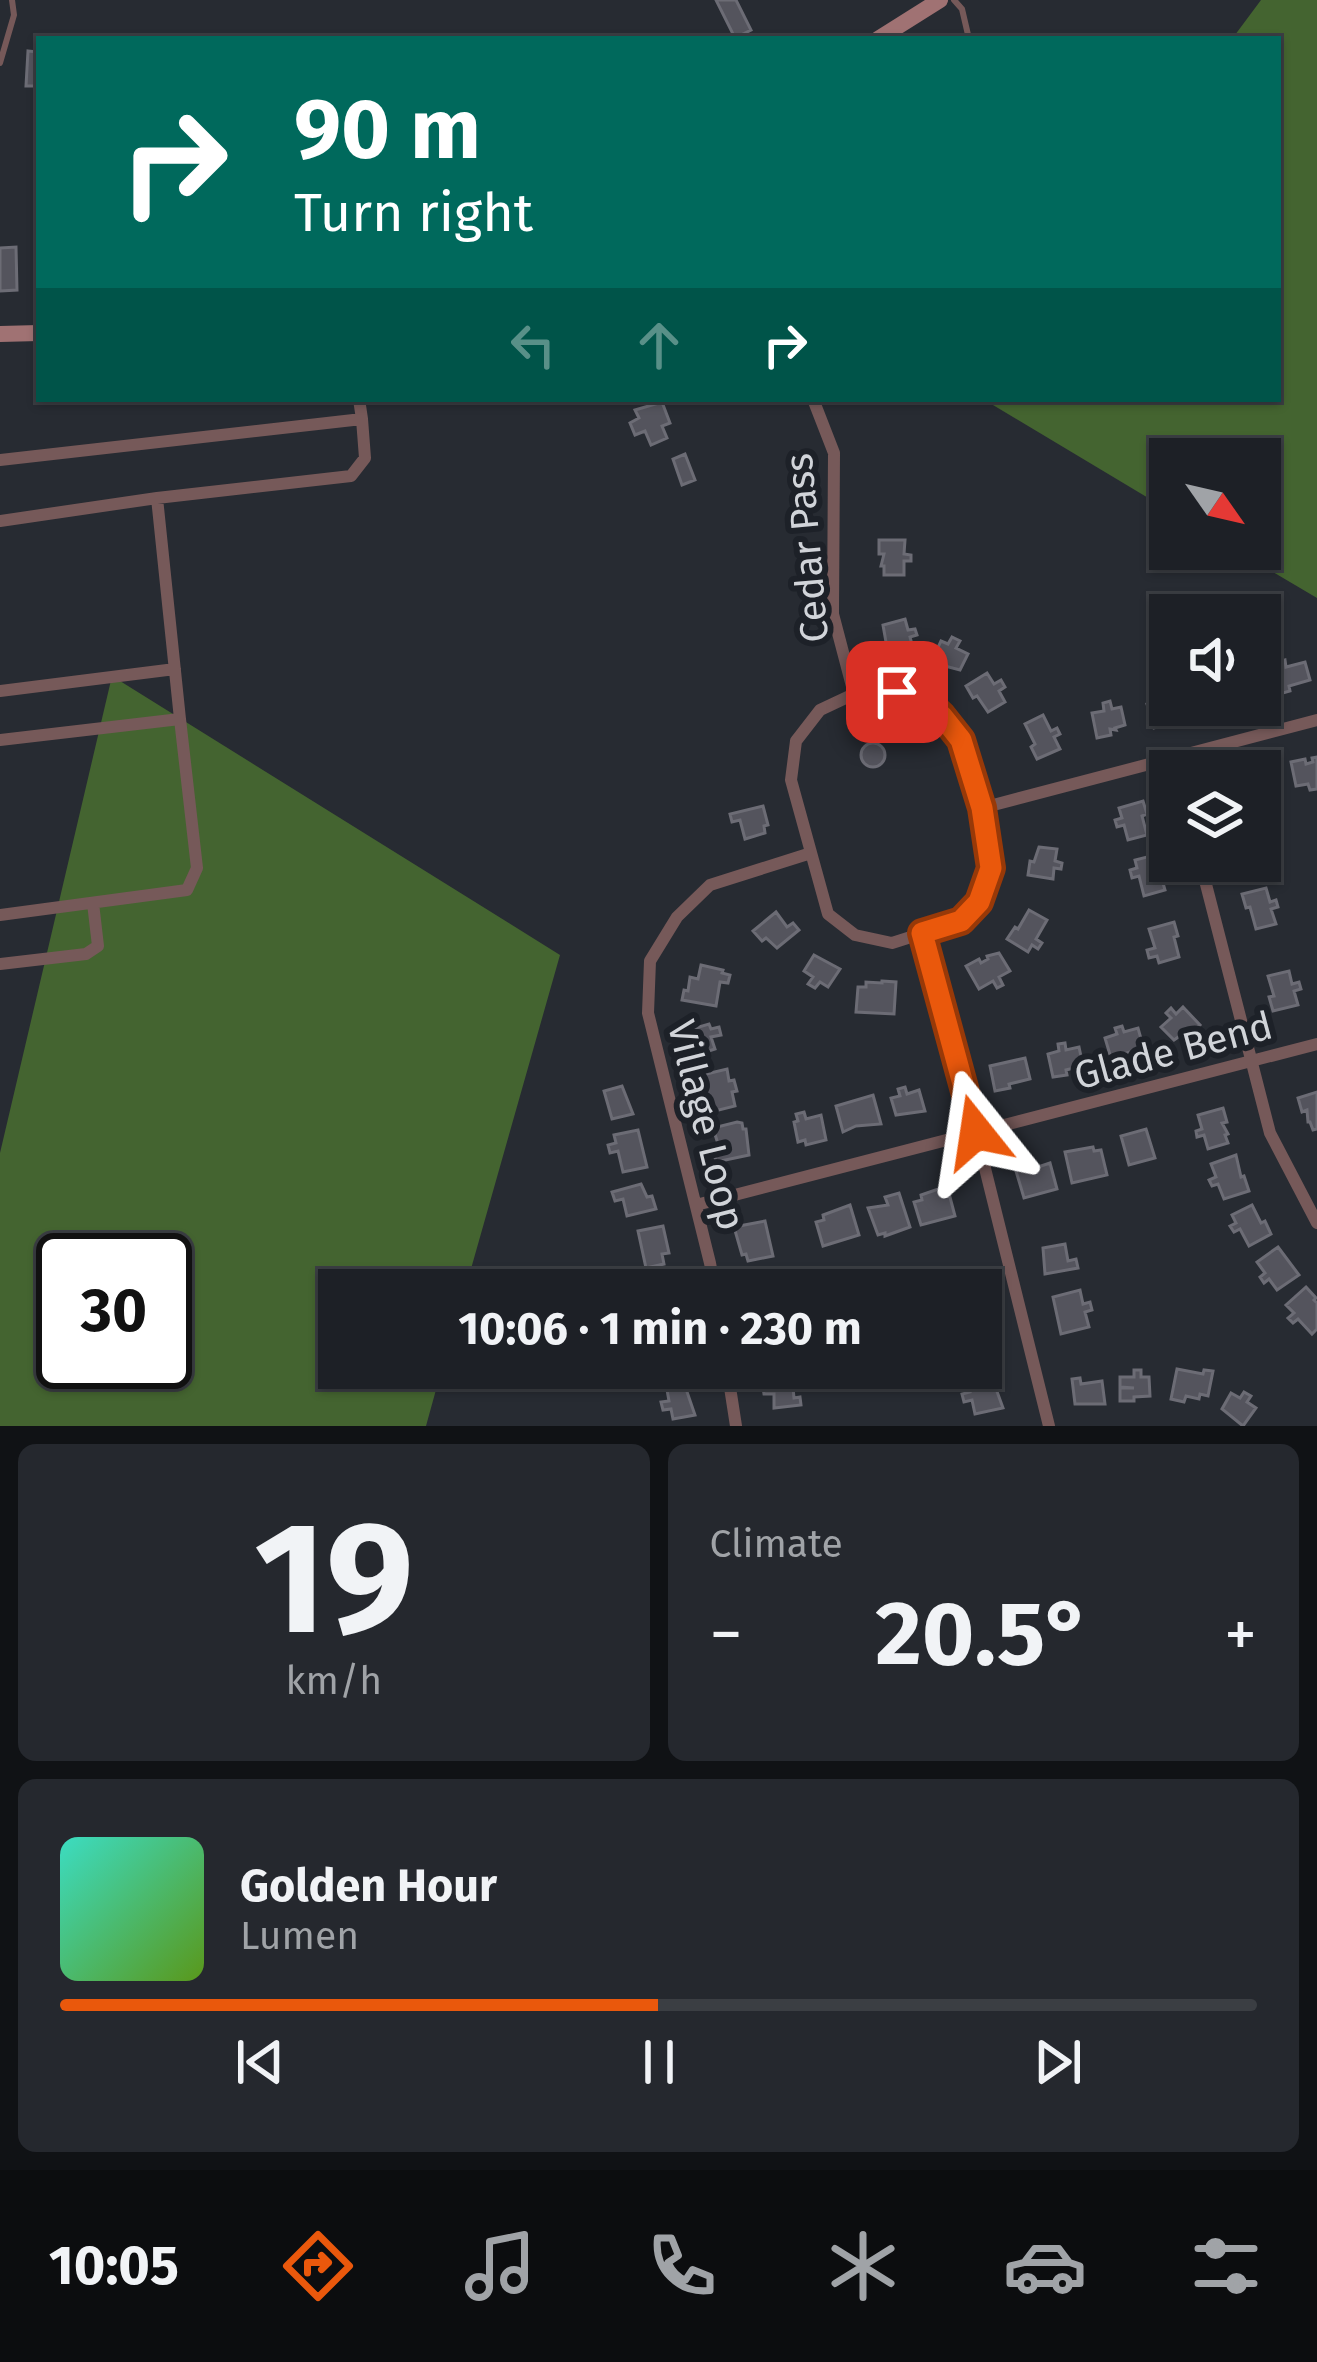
<!DOCTYPE html>
<html lang="en">
<head>
<meta charset="utf-8">
<style>
	body { margin:0; font-family:"Fira Sans",sans-serif; background:#25282e; color:#f1f3f6; height:100vh; display:flex; flex-direction:column; font-size:45px; white-space:nowrap }
	* { box-sizing:border-box; margin:0 }
	p { font-size:39px; color:#a0a3a7 }
	.icon { flex:none; width:66px; height:66px; fill:none; stroke:currentColor; stroke-width:2; stroke-linecap:round; stroke-linejoin:round }
	.map { position:relative; height:1426px; overflow:hidden }
	.panel { display:flex; flex-direction:column; gap:18px; padding:18px; background:#101215; flex:1 }
	.panel>* { flex:none }
	.hud { position:absolute; left:36px; top:36px; width:1245px; height:366px; border-radius:0px; box-shadow:0 3px 9px #0004,0 0 0 3px #3b3e43; background:#00695c; color:#fff; overflow:hidden }
	.needle { width:78px; rotate:124deg }
	.fabs { position:absolute; left:1149px; top:438px; display:grid; gap:24px }
	.fabs a { display:grid; place-items:center; width:132px; height:132px; border-radius:0px; background:#1d2026; box-shadow:0 3px 9px #0004,0 0 0 3px #3b3e43; font-size:60px }
	.speed { position:absolute; left:36px; top:1233px; display:flex; gap:24px; font-size:60px; font-weight:700; text-align:center }
	.speed>* { display:grid; place-content:center; width:156px; height:156px; border-radius:50%; background:#1d2026; box-shadow:0 3px 9px #0004,0 0 0 3px #3b3e43; line-height:1 }
	.speed .limit { border:6px solid #111; border-radius:18px; background:#fff; color:#111 }
	.pin { position:absolute; display:grid; place-items:center; width:102px; height:102px; color:#fff; margin:-51px; border-radius:24px; box-shadow:0 6px 18px #0006 }
	.me { position:absolute; width:132px; margin:-66px; rotate:345deg; stroke-linejoin:round; filter:drop-shadow(0 0 9px #0008) }
	.turn { display:flex; align-items:center; gap:42px; height:252px; padding:0 60px; font-size:54px }
	.turn .icon { width:156px; height:156px; stroke-width:2.5 }
	.turn b { display:block; font-size:84px; line-height:102px }
	.lanes { display:flex; align-items:center; height:114px; padding:0 60px; background:#0003; justify-content:center; gap:60px; direction:ltr }
	.lanes .off { opacity:.35 }
	.big { font-size:90px; font-weight:700; line-height:1.1 }
	.panel .card { flex:1; display:flex; flex-direction:column; justify-content:center; gap:18px; min-width:0; padding:0 42px; border-radius:18px; background:#25282e }
	.panel .dial { align-items:center; gap:0 }
	.dial b { font-size:156px; line-height:1 }
	.song { display:flex; align-items:center; gap:36px }
	.cover { width:144px; height:144px; border-radius:18px; background:linear-gradient(135deg,hsl(170 70% 55%),hsl(90 70% 35%)) }
	.played { height:12px; border-radius:6px; background:linear-gradient(90deg,#ea580c 50%,#3b3e43 50%) }
	.keys { display:flex; justify-content:space-around; direction:ltr }
	.heat { display:flex; justify-content:space-between; align-items:center; font-size:66px; direction:ltr }
	.panel .tiles { flex:1; display:grid; gap:18px; grid-template-columns:1fr 1fr }
	.card:last-child { grid-column:span 2 }
	.trip { position:absolute; left:318px; top:1269px; width:684px; height:120px; border-radius:0px; background:#1d2026; box-shadow:0 3px 9px #0004,0 0 0 3px #3b3e43; font-weight:700; line-height:120px; text-align:center }
	.menu { display:flex; height:192px; justify-content:space-around; align-items:center; background:#0c0d0f; color:#a0a3a7 }
	.menu .icon { width:84px; height:84px }
	.menu .selected { color:#ea580c }
	.menu b { font-size:54px; color:#f1f3f6 }
	.map>svg:first-child { display:block }
	.forest { fill:#446430; fill-rule:evenodd }
	.building { fill:#54545d; stroke:#6c6c75; stroke-width:3 }
	.lines { fill:none; stroke-linecap:round; stroke-linejoin:round }
	.lane { stroke:#765959; stroke-width:6 }
	.street { stroke:#765959; stroke-width:12 }
	.secondary { stroke:#a07273; stroke-width:16 }
	.route-casing { stroke:#983908; stroke-width:30 }
	.route { stroke:#ea580c; stroke-width:21 }
	.labels { text-anchor:middle; stroke-width:12; stroke-linejoin:round; paint-order:stroke }
	.street-label { font-size:39px; fill:#d1d4d9; stroke:#1d2128 }
</style>
</head>
<body>
<div class="map">
<svg width="1317" height="1426" viewBox="0 0 1317 1426">
	<rect width="100%" height="100%" fill="#272b32"/>
	<path class="forest" d="M1261,0H1317V598L1234,549H1260V459H1170V511L983,399H1278V39H1232Z
		M112,676L560,955L465,1290H339V1368H442L426,1426H0V1153ZM63,1260H165V1362H63Z"/>
	<path class="building" d="M716,0H736L751,30L735,38Z
		M28,51L39,52V86H26Z
		M16,247L17,290L0,291V248Z
		M662,402L670,423L662,426L667,438L651,445L645,431L635,435L630,423L639,418L635,410Z
		M685,454L695,480L682,485L673,459Z
		M879,540H905L904,554L911,555V561H904V575H884V566H881L884,554H879Z
		M905,619L908,630L915,629L917,635L910,637L914,652L889,659L883,625Z
		M952,637L960,641L956,648L968,654L960,670L945,666L943,670L931,663L941,641L948,644Z
		M1285,660L1286,667L1305,662L1310,680L1289,686L1290,691L1276,695L1270,672L1280,669L1278,662Z
		M987,673L994,684L1001,680L1005,687L999,691L1005,702L988,712L977,696L973,698L966,686Z
		M1160,692L1162,700L1170,698V705H1185L1188,715L1167,721L1168,724L1154,728L1147,704L1154,702L1152,694Z
		M1110,701L1112,709L1121,707L1125,725L1115,728L1116,730L1110,729L1111,735L1097,738L1092,713L1104,711L1103,703Z
		M1043,715L1051,731L1057,728L1060,734L1054,737L1060,749L1037,759L1031,747L1035,744L1025,724Z
		M861 755a12 12 0 1 1 24 0a12 12 0 1 1-24 0Z
		M1317,757V789L1310,790L1308,784L1296,786L1291,762L1305,759L1306,764L1313,762L1312,758Z
		M1143,801L1147,814L1142,816L1147,835L1128,840L1124,825L1117,827L1115,820L1122,818L1119,808Z
		M763,806L768,825L764,826L765,833L745,839L740,820L732,822L730,814Z
		M1039,847L1057,849L1055,861L1062,863L1061,869L1054,868L1053,879L1028,875L1030,861L1034,862Z
		M1159,854L1162,868L1159,869L1165,890L1144,896L1139,876L1132,878L1130,870L1137,868L1135,860Z
		M1266,888L1270,902L1276,900L1278,907L1271,909L1276,924L1256,929L1250,907L1246,908L1242,894Z
		M1029,910L1047,920L1036,939L1042,943L1038,949L1032,945L1028,952L1007,939L1015,927L1018,929Z
		M776,912L787,927L793,923L799,930L777,948L766,938L762,941L753,931Z
		M1174,922L1178,936L1174,937L1179,957L1159,963L1157,956L1149,958L1147,950L1155,948L1149,929Z
		M999,953L1010,971L999,977L1003,985L997,988L993,981L979,989L966,966L979,959L981,963L988,959L987,956Z
		M814,955L840,969L828,987L820,982L815,988L808,984L813,977L804,971Z
		M701,965L723,970L722,973L730,975L728,983L720,982L716,1006L682,1000L684,990L688,991L690,977L698,979Z
		M1289,971L1292,984L1299,982L1301,989L1294,991L1298,1005L1273,1011L1269,997L1274,996L1268,976Z
		M882,981L896,982L894,1014L856,1012L858,987H866V982L882,983Z
		M1183,1007L1200,1025L1190,1034L1187,1031L1174,1040L1161,1027L1171,1018L1166,1013L1171,1008L1176,1014Z
		M709,1024L711,1029L719,1027L721,1035L711,1037L715,1049L696,1055L693,1043L689,1044L685,1031Z
		M1122,1026L1124,1032L1138,1028L1145,1053L1131,1057L1130,1052L1111,1058L1105,1038L1117,1034L1115,1028Z
		M1065,1043L1066,1050L1079,1047L1083,1066L1066,1070L1067,1075L1053,1077L1048,1054L1059,1051L1058,1044Z
		M1025,1058L1030,1079L1009,1084L1010,1088L995,1091L990,1066Z
		M727,1069L729,1081L734,1080L737,1091L732,1092L735,1106L711,1112L707,1093L701,1095L698,1076Z
		M622,1086L633,1114L612,1119L604,1091Z
		M905,1087L907,1094L919,1090L925,1111L896,1115L891,1098L900,1096L898,1089Z
		M1317,1092V1129L1313,1130L1310,1122H1308L1307,1110L1302,1112L1298,1098Z
		M873,1095L881,1124L856,1126L843,1132L836,1106Z
		M1223,1108L1227,1122L1222,1123L1228,1134L1225,1135L1228,1143L1208,1149L1204,1135L1197,1137L1196,1131L1202,1129L1198,1115Z
		M804,1112L806,1119L821,1115L826,1140L806,1145L805,1140L798,1142L794,1122L798,1121L796,1114Z
		M737,1122L742,1123L743,1129H746L749,1155L716,1162L713,1148L719,1147L713,1128Z
		M1146,1129L1155,1158L1129,1165L1121,1136Z
		M638,1130L647,1167L623,1172L618,1151L610,1153L608,1145L616,1143L614,1135Z
		M1093,1147L1094,1151L1101,1150L1107,1175L1072,1183L1065,1152Z
		M1236,1155L1241,1177L1244,1176L1249,1191L1224,1199L1218,1184L1212,1186L1209,1180L1216,1177L1211,1164Z
		M1029,1157L1032,1169L1050,1163L1057,1189L1024,1198L1013,1161Z
		M641,1184L647,1197L652,1196L656,1209L627,1216L623,1199L615,1201L612,1192Z
		M947,1186L955,1216L921,1225L914,1202L922,1200L921,1195Z
		M899,1193L910,1227L885,1236V1233L878,1235L868,1208L888,1205L885,1197Z
		M850,1205L859,1235L823,1246L816,1222L824,1220L823,1215Z
		M1252,1205L1261,1223L1265,1221L1271,1234L1249,1246L1240,1229L1234,1232L1230,1226L1236,1223L1232,1215Z
		M765,1221L773,1256L748,1261L746,1254L742,1255L734,1227Z
		M663,1226L669,1253L662,1254L664,1264L646,1268L638,1231Z
		M1065,1244L1068,1261L1076,1259L1078,1268L1045,1274L1043,1248Z
		M1278,1247L1299,1275L1277,1290L1269,1279L1264,1283L1260,1277L1265,1273L1257,1262Z
		M790,1273L791,1287L781,1290H747L745,1279Z
		M1306,1287L1316,1298L1314,1300L1317,1303V1329L1312,1334L1298,1319L1293,1323L1288,1318L1294,1313L1286,1305Z
		M1080,1290L1083,1304L1090,1302L1092,1310L1085,1312L1089,1327L1061,1334L1053,1297Z
		M1177,1369L1203,1374L1204,1370L1213,1371L1208,1396L1200,1394L1199,1399L1186,1396L1184,1402L1171,1399Z
		M1134,1370H1141V1377H1149L1150,1396L1134,1397V1401H1120V1388H1134L1120,1387V1377H1134Z
		M994,1371L995,1386L1003,1408L975,1414L972,1400L964,1402L962,1394L970,1392L967,1377Z
		M792,1378L794,1398L800,1397L801,1405L774,1408V1394H764L762,1381Z
		M1080,1378L1081,1384L1102,1381L1105,1404H1075L1072,1379Z
		M685,1386L695,1415L673,1419L671,1409L663,1410L661,1402L669,1401L667,1390Z
		M1244,1392L1251,1396L1247,1402L1256,1408L1243,1426L1222,1409L1231,1393L1240,1398Z"/>
	<g class="lines">
		<path class="lane" d="M954,0L962,9L969,39
			M0,63L14,15L12,0"/>
		<path class="street" d="M359,399L362,419
			M813,399L834,453L833,614L854,694
			M0,460L362,419L365,458L351,476L157,498L0,521
			M0,691L175,669
			M897,692L923,698L942,716L961,740L982,808L991,868L979,901L961,921L892,943L855,935L828,914L791,780L796,741L820,710L854,694Z
			M0,740L180,719L157,498
			M982,808L1317,720
			M1200,861L1270,1133L1317,1223
			M0,915L187,890L197,868L180,719
			M922,933L976,1132L1049,1426
			M0,964L86,954L98,946L93,903
			M696,1205L1317,1044
			M715,1290L710,1263L648,1013L650,961L677,917L710,885L811,853
			M727,1368L736,1426"/>
		<path class="secondary" d="M878,39L940,0
			M0,334L39,333"/>
	</g>
	<g class="lines">
		<g class="route-casing">
			<path id="route" d="M897,692L923,698L942,716L961,740L982,808L991,868L979,902L961,921L922,933L976,1132"/>
		</g>
		<use href="#route" class="route"/>
	</g>
	<g class="labels">
		<g class="street-label">
			<text transform="translate(806 548) rotate(-95)" y="14">Cedar Pass</text>
			<text transform="translate(1173 1050) rotate(-15)" y="14">Glade Bend</text>
			<text transform="translate(707 1125) rotate(76)" y="14">Village Loop</text>
		</g>
	</g>
</svg>
<div class="fabs">
<a><svg class="needle" viewBox="-14 -14 28 28"><path d="M0-13l5 13h-10z" fill="#e53935"/><path d="M0 13l5-13h-10z" fill="#a0a3a7"/></svg></a>
<a><svg class="icon" aria-label="sound" viewBox="0 0 24 24"><path d="M4 9h4l5-4v14l-5-4H4zM17 9q2 3 0 6"/></svg></a>
<a><svg class="icon" aria-label="layers" viewBox="0 0 24 24"><path d="M12 4l9 5-9 5-9-5zM3 14l9 5 9-5"/></svg></a>
</div>
<div class="speed"><div class="limit">30</div></div>
<div class="pin" style="left:897px;top:692px;background:#d93025"><svg class="icon" aria-label="arrive" viewBox="0 0 24 24"><path d="M6 21V4h12l-3 4 3 4H6"/></svg></div>
<svg class="me" style="left:976px;top:1132px" viewBox="-20 -20 40 40"><path d="M0-17L14 15 0 8-14 15z" fill="#ea580c" stroke="#fff" stroke-width="4"/></svg>
<div class="trip">10:06 · 1 min · 230 m</div>
<div class="hud">
<div class="turn"><svg class="icon" aria-label="right" viewBox="0 0 24 24"><path d="M7 20v-9h11M14 6l5 5-5 5"/></svg><div><b>90 m</b>Turn right</div></div>
<div class="lanes"><svg class="icon off" aria-label="left" viewBox="0 0 24 24"><path d="M17 20v-9H6M10 6l-5 5 5 5"/></svg><svg class="icon off" aria-label="ahead" viewBox="0 0 24 24"><path d="M12 20V5M6 11l6-6 6 6"/></svg><svg class="icon" aria-label="right" viewBox="0 0 24 24"><path d="M7 20v-9h11M14 6l5 5-5 5"/></svg></div>
</div>
</div>
<section class="panel">
<div class="tiles">
<div class="card dial"><b>19</b><p>km/h</p></div>
<div class="card"><p>Climate</p>
<div class="heat"><a>−</a><b class="big">20.5°</b><a>+</a></div>
</div>
<div class="card">
<div class="song"><i class="cover"></i><div><b>Golden Hour</b><p>Lumen</p></div></div>
<div class="played"></div>
<div class="keys"><svg class="icon" aria-label="previous" viewBox="0 0 24 24"><path d="M18 5L8 12l10 7zM5 5v14"/></svg><svg class="icon" aria-label="pause" viewBox="0 0 24 24"><path d="M8 5v14M16 5v14"/></svg><svg class="icon" aria-label="next" viewBox="0 0 24 24"><path d="M6 5l10 7-10 7zM19 5v14"/></svg></div>
</div>
</div>
</section>
<nav class="menu">
<b>10:05</b>
<svg class="icon selected" aria-label="directions" viewBox="0 0 24 24"><path d="M12 3l9 9-9 9-9-9zM9 14v-3h6M13 9l2 2-2 2"/></svg>
<svg class="icon" aria-label="music" viewBox="0 0 24 24"><path d="M9 18V5l10-2v13"/><circle cx="6" cy="18" r="3"/><circle cx="16" cy="16" r="3"/></svg>
<svg class="icon" aria-label="phone" viewBox="0 0 24 24"><path d="M5 4h4l2 5-3 2q2 4 5 5l2-3 5 2v4C11 20 4 13 5 4z"/></svg>
<svg class="icon" aria-label="climate" viewBox="0 0 24 24"><path d="M12 3v18M4 7l16 10M4 17L20 7"/></svg>
<svg class="icon" aria-label="car" viewBox="0 0 24 24"><path d="M5 17H2v-5l4-1 3-4h7l3 4 3 1v5h-3M9 17h6M6 11h13"/><circle cx="7" cy="17" r="2"/><circle cx="17" cy="17" r="2"/></svg>
<svg class="icon" aria-label="filters" viewBox="0 0 24 24"><path d="M4 7h16M4 17h16"/><circle cx="9" cy="7" r="2"/><circle cx="15" cy="17" r="2"/></svg>
</nav>
</body>
</html>
